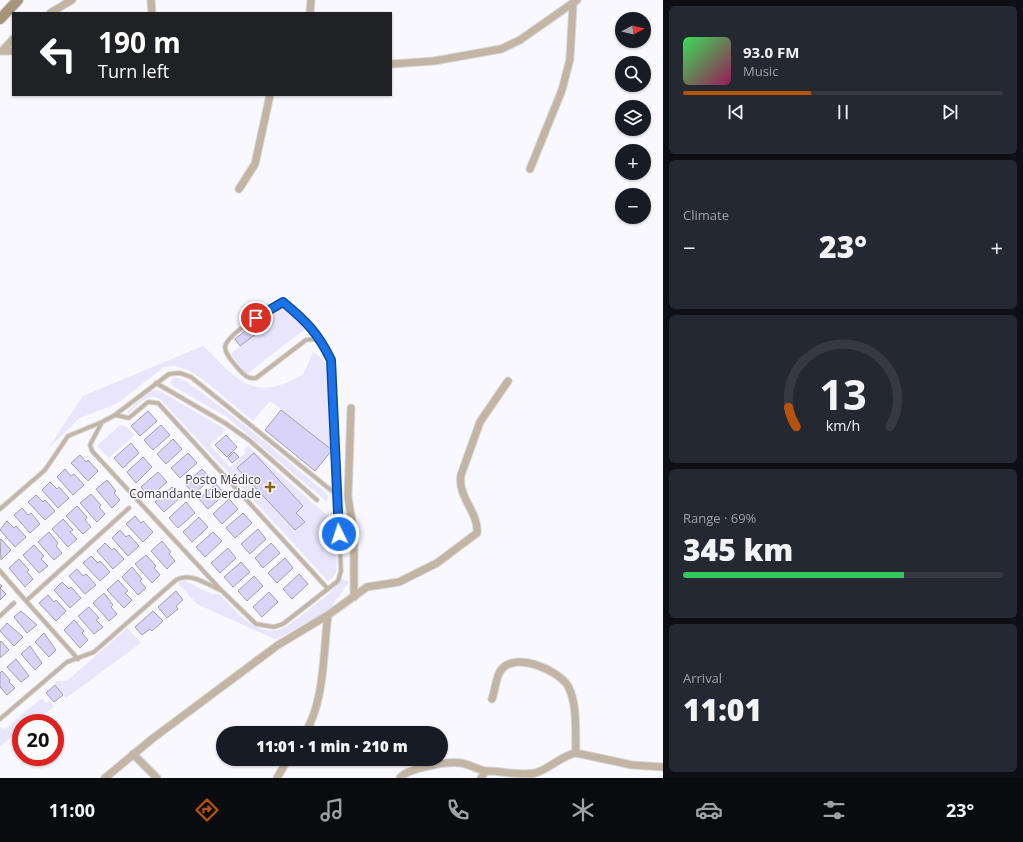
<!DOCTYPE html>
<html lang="en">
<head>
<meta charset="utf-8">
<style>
	body { margin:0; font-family:"Open Sans",sans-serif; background:#242831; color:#f1f3f6; height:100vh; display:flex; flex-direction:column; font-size:15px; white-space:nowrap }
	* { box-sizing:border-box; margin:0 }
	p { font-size:13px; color:#9ea1a6 }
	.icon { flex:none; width:22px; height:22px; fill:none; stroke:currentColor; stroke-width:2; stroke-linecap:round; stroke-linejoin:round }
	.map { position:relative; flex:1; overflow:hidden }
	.side { display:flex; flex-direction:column; gap:6px; padding:6px; background:#0d0f14; width:360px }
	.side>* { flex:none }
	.top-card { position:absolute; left:12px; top:12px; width:380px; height:84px; border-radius:0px; box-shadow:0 1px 3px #0004; background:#202124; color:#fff; overflow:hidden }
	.needle { width:26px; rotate:83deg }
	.buttons { position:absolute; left:615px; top:12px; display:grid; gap:8px }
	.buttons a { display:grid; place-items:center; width:36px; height:36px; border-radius:50%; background:#171b24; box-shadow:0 1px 3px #0004; font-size:20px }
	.speed { position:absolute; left:12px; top:714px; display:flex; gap:8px; font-size:20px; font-weight:700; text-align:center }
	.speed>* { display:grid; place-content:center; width:52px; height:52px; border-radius:50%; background:#171b24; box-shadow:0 1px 3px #0004; line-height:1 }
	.speed .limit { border:6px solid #d22; background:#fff; color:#111 }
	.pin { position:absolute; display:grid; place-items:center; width:34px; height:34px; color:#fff; margin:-17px; border:2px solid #fff; border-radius:50%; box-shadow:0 1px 4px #0007 }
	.me { position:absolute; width:44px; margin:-22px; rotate:356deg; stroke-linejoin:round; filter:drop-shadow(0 0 3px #0008) }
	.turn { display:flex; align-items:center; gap:14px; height:84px; padding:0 20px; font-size:18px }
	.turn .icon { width:52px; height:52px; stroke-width:2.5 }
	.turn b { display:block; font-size:28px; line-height:34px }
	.big { font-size:30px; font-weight:800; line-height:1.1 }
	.side .card { flex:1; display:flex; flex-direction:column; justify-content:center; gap:6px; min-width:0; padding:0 14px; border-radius:6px; background:#242831 }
	.side .dial { align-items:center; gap:0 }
	.dial svg { height:104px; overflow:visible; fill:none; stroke:#363941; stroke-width:7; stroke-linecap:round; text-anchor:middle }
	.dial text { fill:#f1f3f6; stroke:none }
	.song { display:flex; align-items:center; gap:12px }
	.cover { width:48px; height:48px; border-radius:6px; background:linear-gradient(135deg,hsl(130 70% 55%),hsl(330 70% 35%)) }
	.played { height:4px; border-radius:2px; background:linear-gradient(90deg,#b45309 40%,#363941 40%) }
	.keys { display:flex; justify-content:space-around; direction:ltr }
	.heat { display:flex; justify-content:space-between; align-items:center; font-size:22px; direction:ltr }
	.charge { height:6px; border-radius:3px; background:linear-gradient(90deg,#34c759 69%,#363941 0) }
	.trip { position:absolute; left:216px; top:726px; width:232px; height:40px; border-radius:20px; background:#171b24; box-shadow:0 1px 3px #0004; font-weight:800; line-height:40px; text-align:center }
	.menu { display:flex; height:64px; justify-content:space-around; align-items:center; background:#090b0e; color:#9ea1a6 }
	.menu .icon { width:28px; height:28px }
	.menu .active { color:#b45309 }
	.menu b { font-size:18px; color:#f1f3f6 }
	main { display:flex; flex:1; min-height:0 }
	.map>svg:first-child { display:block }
	.green { fill:#e9e6fc }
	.building { fill:#d9d3f8; stroke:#a1a0a8 }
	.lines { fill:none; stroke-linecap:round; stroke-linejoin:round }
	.lane-casing { stroke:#d5d5db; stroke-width:5.5 }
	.street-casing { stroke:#d5d5db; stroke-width:9 }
	.secondary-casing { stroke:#d5d5db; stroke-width:12 }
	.lane { stroke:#c2b5a3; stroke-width:3.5 }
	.street { stroke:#c2b5a3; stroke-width:7 }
	.secondary { stroke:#a7957a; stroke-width:10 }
	.route-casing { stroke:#114b97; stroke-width:10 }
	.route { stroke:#1a73e8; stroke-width:7 }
	.poi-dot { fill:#8d6106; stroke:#f8f8fe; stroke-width:1.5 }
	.labels { text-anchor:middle; stroke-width:3; stroke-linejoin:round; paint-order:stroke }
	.poi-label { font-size:12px; fill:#363639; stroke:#f8f8fe; text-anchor:end }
</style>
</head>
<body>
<main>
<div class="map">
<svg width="663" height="778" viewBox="0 0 663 778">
	<rect width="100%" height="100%" fill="#f8f8fe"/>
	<path class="green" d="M282,308L292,315L305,329L247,374L231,354L266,325L260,317Z
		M203,346C223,364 242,392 271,387C282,386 293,379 303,375L313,352C318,355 322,357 324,362C333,380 329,427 332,450L270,401L253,421L204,380L188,370L175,366L164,367L118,403L78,419L47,450L83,396Z
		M175,377L186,381L243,424L325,492L328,497L327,502L227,417L173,386L171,384V380Z
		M155,390L160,391L226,430L210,445L230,467L246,452L244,450L248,446L330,518C333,529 339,561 336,572C335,576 331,579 328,581L161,400C148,391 138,405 128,414L127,412L150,391Z
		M120,425L126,426L135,435L109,458L97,446Z
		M342,579L349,582L329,610L277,639L272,638L197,604L178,583L184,580L211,594H219C235,609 255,638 280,629C289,626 298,618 306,612C319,601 332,593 342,579Z
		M127,628L141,643L66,698L55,685L56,681H67Z
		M42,698L46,703L50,701L54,707L31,723H21V730L0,746V727L5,729Z"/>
	<path class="building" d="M255,323L261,330L240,346L235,339Z
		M281,410L332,450L315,471L265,430Z
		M148,411L157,421L140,436L131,426Z
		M161,425L170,435L153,450L144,440Z
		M226,435L237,447L227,457L215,445Z
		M173,439L182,449L166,464L157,454Z
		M131,443L139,453L123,468L114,458Z
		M234,452L239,457L232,463L228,458Z
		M188,453L197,463L180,478L171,468Z
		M254,453L303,506L296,513L305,522L295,530L237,468Z
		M80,455L86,462L88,460L98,471L88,481L71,463Z
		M143,457L152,467L136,483L127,472Z
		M65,469L71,476L74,474L84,485L73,495L57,477Z
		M202,469L211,479L194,494L185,484Z
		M158,472L167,482L150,497L141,487Z
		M107,480L116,491L114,493L120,500L112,508L96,489Z
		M50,482L57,489L59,487L69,498L58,508L42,490Z
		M216,484L225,494L208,509L199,499Z
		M172,487L181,497L164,512L155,502Z
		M91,494L101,505L99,507L105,514L97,522L80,503Z
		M36,495L43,502L45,500L55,511L45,520L28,502Z
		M229,499L238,509L222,524L213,514Z
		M186,502L195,513L178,528L169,518Z
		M77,506L87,517L85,520L91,527L83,534L66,516Z
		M22,508L28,515L31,513L40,524L30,533L14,515Z
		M243,513L252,523L235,538L226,528Z
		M135,516L141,523L143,521L153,532L143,542L126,524Z
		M199,517L208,527L192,542L183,532Z
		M63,519L73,530L70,532L77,539L68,547L52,529Z
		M7,521L14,528L16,526L26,537L15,547L0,530Z
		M258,529L266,539L250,554L241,544Z
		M120,530L126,537L129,535L139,546L128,556L112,538Z
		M49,532L58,543L56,546L62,553L54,560L38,542Z
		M213,532L222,541L205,557L196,547Z
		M1,539L11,550L1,560L0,540Z
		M162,541L171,552L169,554L175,561L167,569L151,551Z
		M105,543L112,550L114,548L124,559L113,569L97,551Z
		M271,543L280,553L263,568L255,558Z
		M34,545L44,556L41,559L48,566L39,573L23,555Z
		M228,548L236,558L220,573L211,563Z
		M146,555L156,566L154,568L160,575L152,583L135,564Z
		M91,556L98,563L100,561L110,572L100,581L83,563Z
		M285,558L293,568L277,583L268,573Z
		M19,559L29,570L27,572L33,579L25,587L9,568Z
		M241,562L250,572L233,587L224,577Z
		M132,567L142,579L140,581L146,588L138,595L122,577Z
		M77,569L83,576L86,574L96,585L85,594L69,576Z
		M299,574L308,584L292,599L283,589Z
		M254,576L263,586L247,601L238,591Z
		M118,580L128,591L125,593L132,600L124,608L107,590Z
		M62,582L69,589L71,587L81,598L70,608L54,590Z
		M0,584L2,586L0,588L6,594L0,600Z
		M176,591L183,600L176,606L178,609L167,618L158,607Z
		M269,592L278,602L262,617L253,607Z
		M104,593L113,605L111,607L117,614L109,621L93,603Z
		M48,595L54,602L56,600L66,611L56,621L39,603Z
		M89,607L99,618L96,620L103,627L94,634L78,616Z
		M21,611L37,625L27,633L14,617Z
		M153,611L163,621L152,631L150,629L142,635L135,627Z
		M74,620L84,631L82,633L88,640L80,648L64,630Z
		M7,623L23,637L14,646L0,631Z
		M44,633L56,650L49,657L35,642Z
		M1,641L9,650L0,658V642Z
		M30,646L42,663L35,670L21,654Z
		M16,659L29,676L21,682L7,667Z
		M2,671L10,680L9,682L15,688L7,695L0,687V673Z
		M55,685L63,695L54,702L46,693Z"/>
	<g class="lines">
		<g class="lane-casing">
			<path id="lane" d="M283,302L309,324L323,344L314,339L306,340L256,378C246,380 242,372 236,366C232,361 225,354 225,347C227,333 271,309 283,302Z
				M156,383L225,423L249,440L317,500
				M115,415L129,418L148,402L158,403L328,589
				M102,422L90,445L92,451L221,590L256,624L274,627L283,624L338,581L341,571L331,360L323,344
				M0,509L45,470L68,436L102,422L115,415L169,374L180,373L191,377L337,495
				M0,571L26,601
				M0,616L14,603
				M78,659L26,601L129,508
				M0,719L67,662L94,652L176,580C191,572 206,584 220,590"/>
		</g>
		<g class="street-casing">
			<path id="street" d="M151,0L152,13
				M50,13L72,0
				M310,13L311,0
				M0,51H13
				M2,51L13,39
				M391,64L434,61L501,49L520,40L577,0
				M530,169L562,90L570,59L573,3
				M239,189L255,164L270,95
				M351,408L348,497L354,534V597
				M492,699C495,691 496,676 501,670C515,651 558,670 568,686C578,705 575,733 576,753
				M305,733C325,701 323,652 328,615
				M133,754L157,778
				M105,778L152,739L278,645L328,615L367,587L399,582L437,563L477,533C479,512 457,497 461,475L480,422L508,381
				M277,778L288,759
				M400,778C407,768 448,761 461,763C469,764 480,771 487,771C502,771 521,776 535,773C550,769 560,756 576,753L632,765L663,767
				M481,778L486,771"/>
		</g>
		<g class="secondary-casing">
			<path id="secondary" d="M0,19L18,0"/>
		</g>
		<use href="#lane" class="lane"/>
		<use href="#street" class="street"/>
		<use href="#secondary" class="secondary"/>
	</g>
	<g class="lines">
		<g class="route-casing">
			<path id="route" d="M256,318L283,302C306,321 318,333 331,360L339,534"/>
		</g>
		<use href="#route" class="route"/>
	</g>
	<path class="poi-dot" d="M268 481h4v4h4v4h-4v4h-4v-4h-4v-4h4z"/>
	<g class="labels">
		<g class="poi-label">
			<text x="261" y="484">Posto Médico<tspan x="261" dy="14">Comandante Liberdade</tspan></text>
		</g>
	</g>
</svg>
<div class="buttons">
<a><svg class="needle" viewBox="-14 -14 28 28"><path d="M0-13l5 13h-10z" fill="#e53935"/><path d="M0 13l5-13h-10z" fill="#9ea1a6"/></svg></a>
<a><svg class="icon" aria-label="search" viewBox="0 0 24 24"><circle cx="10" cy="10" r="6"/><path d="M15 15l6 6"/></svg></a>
<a><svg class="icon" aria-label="layers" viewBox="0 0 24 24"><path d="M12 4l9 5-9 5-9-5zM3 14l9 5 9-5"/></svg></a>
<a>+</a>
<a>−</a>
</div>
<div class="speed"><div class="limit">20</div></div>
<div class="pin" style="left:256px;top:318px;background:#d93025"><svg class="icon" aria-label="arrive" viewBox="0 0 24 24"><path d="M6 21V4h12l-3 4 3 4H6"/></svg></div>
<svg class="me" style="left:339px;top:534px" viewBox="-20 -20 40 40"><circle r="17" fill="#1a73e8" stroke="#fff" stroke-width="3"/><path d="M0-11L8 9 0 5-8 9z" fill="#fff"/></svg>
<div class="trip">11:01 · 1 min · 210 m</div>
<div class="top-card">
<div class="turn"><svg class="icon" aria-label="left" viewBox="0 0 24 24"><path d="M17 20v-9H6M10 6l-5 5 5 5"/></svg><div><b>190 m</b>Turn left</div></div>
</div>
</div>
<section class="side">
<div class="card">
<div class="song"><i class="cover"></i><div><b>93.0 FM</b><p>Music</p></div></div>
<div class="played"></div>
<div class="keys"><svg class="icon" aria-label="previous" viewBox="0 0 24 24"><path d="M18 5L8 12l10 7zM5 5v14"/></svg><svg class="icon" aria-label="pause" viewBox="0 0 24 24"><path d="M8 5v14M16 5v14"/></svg><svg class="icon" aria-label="next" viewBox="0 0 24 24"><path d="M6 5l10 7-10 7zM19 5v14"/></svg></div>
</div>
<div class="card"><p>Climate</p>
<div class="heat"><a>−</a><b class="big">23°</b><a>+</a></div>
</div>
<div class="card dial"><svg viewBox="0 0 100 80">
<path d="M14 69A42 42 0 1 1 86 69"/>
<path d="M14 69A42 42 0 0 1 8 54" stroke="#b45309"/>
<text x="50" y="56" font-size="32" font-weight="700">13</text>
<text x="50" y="72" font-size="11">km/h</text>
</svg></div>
<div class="card"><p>Range · 69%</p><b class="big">345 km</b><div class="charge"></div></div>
<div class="card"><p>Arrival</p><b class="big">11:01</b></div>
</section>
</main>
<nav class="menu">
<b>11:00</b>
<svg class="icon active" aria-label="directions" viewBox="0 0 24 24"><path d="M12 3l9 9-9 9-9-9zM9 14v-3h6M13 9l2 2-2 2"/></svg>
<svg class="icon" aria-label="music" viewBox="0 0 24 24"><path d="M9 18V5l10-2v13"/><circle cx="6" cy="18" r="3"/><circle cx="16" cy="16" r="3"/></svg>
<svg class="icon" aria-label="phone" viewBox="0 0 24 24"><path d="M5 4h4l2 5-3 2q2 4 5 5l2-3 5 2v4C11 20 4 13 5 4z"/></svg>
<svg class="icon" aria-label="climate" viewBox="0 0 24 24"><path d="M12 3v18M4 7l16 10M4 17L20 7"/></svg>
<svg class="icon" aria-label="car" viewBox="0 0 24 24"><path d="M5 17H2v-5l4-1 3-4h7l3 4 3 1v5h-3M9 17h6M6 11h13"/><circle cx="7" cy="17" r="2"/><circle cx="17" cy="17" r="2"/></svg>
<svg class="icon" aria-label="filters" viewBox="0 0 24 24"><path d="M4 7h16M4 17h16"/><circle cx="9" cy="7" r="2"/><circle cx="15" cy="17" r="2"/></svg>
<b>23°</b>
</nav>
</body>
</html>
